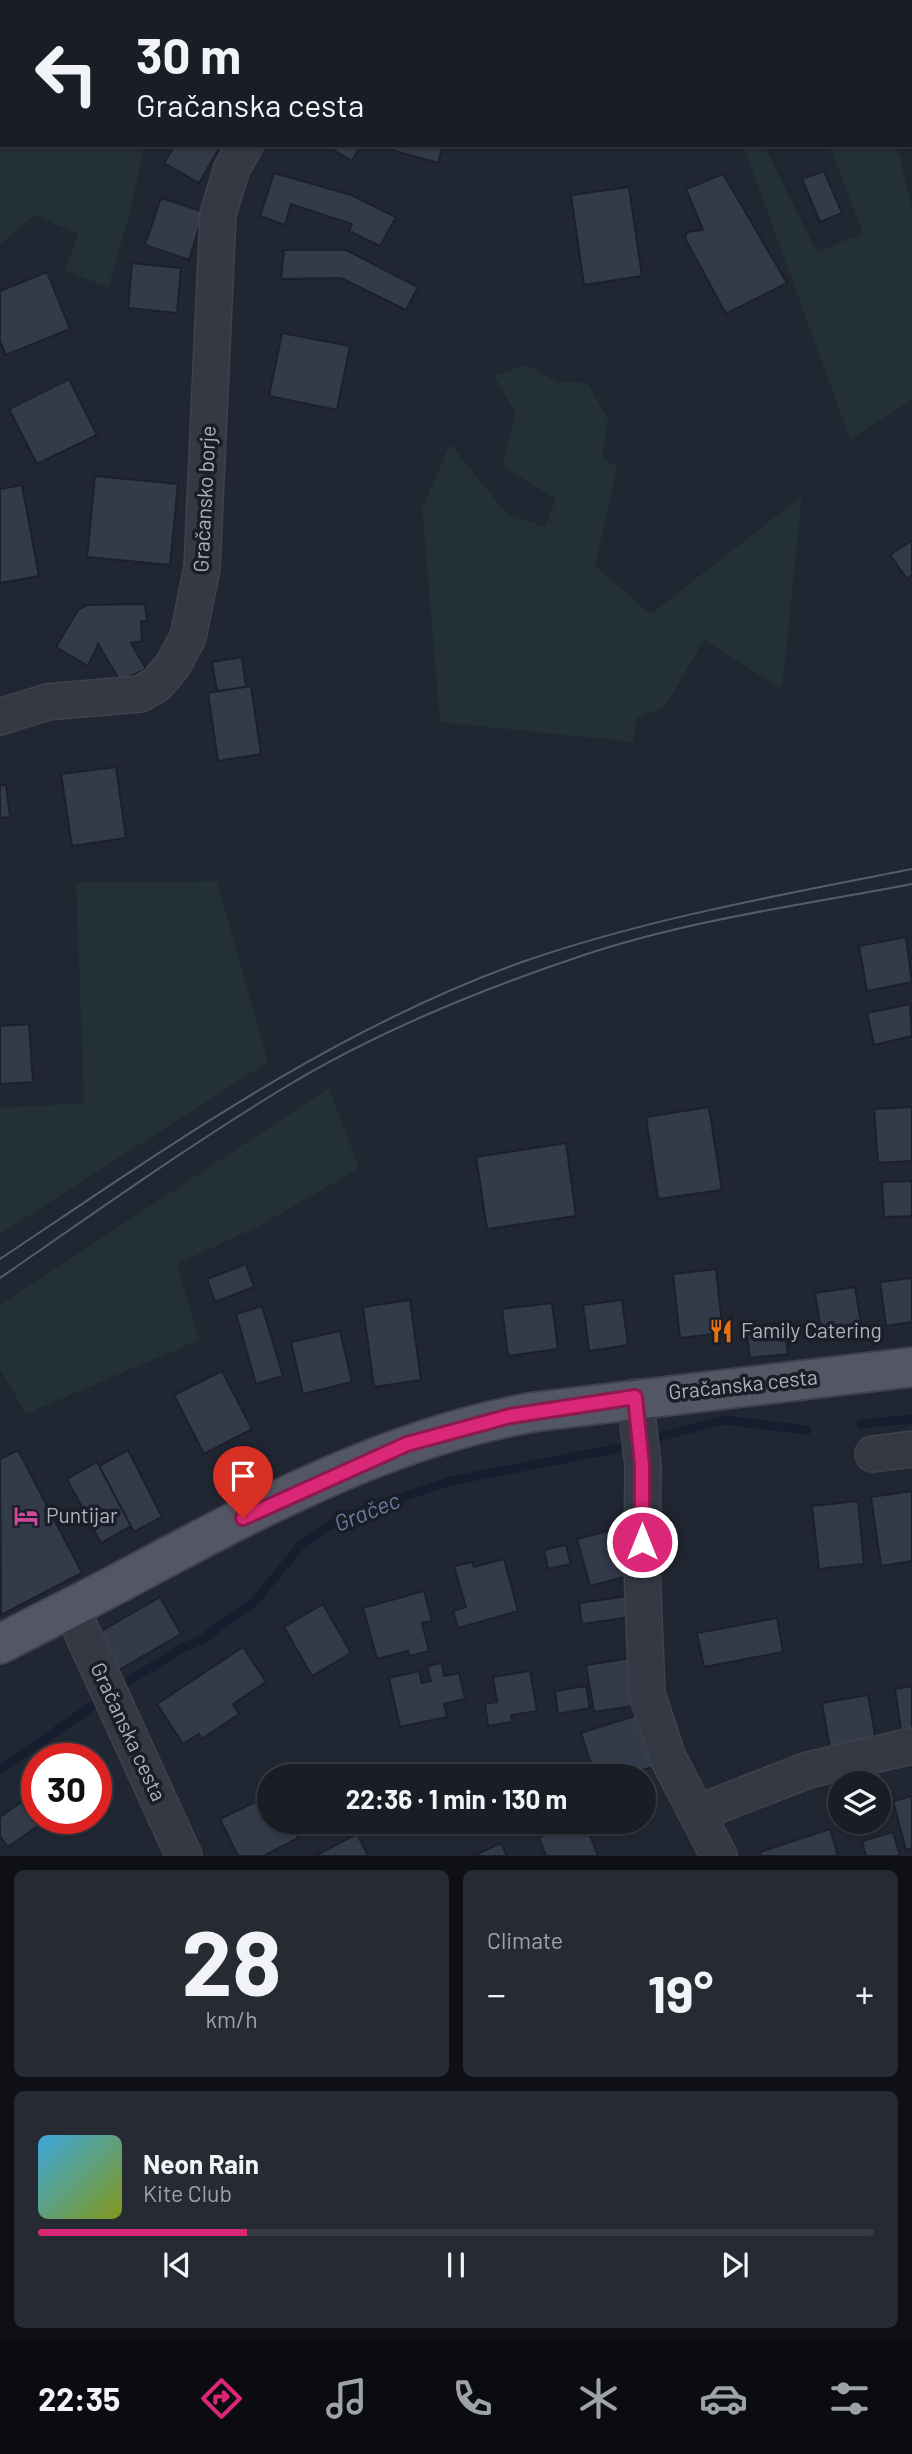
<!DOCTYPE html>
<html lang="en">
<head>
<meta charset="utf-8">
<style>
	body { margin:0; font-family:Barlow,sans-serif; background:#262a32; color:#f1f3f6; height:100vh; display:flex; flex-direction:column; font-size:26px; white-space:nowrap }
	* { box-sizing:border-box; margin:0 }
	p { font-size:23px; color:#9fa2a7 }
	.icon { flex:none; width:38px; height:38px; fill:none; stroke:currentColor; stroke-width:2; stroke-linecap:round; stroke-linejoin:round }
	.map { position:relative; height:1856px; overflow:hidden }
	.details { display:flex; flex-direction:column; gap:14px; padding:14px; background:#0e1015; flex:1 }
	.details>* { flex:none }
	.top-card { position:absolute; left:0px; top:0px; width:914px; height:147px; box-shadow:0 2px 5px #0004,0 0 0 2px #373b43; background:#191d26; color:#f1f3f6; overflow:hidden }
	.tools { position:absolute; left:828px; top:1771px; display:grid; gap:14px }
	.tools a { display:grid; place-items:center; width:63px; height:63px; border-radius:50%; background:#191d26; box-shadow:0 2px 5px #0004,0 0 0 2px #373b43; font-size:35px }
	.speed { position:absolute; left:21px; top:1743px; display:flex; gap:14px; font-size:35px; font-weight:700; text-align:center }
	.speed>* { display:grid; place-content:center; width:91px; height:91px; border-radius:50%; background:#191d26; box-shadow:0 2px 5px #0004,0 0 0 2px #373b43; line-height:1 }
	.speed .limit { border:10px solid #d22; background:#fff; color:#111 }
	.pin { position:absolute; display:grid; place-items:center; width:60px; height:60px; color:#fff; margin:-72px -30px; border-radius:50% 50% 50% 0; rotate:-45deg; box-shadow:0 0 7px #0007 }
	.pin .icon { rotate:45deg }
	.me { position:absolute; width:77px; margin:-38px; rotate:0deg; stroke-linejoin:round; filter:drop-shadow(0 0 5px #0008) }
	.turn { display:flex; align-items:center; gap:24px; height:147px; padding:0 21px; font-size:32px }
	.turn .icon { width:91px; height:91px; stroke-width:2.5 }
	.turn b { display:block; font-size:49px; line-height:60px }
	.big { font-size:52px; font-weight:700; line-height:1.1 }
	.details .widget { flex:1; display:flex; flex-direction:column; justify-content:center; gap:10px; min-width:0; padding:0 24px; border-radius:10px; background:#262a32 }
	.details .dial { align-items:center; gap:0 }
	.dial b { font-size:91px; line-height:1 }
	.song { display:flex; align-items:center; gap:21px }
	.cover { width:84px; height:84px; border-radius:10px; background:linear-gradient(135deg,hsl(200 70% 55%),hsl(70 70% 35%)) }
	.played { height:7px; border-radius:4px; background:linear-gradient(90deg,#db2777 25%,#373b43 25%) }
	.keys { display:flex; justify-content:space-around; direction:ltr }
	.heat { display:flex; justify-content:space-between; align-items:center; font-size:38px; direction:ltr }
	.details .tiles { flex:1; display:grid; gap:14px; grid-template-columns:1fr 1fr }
	.widget:last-child { grid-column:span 2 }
	.trip { position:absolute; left:257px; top:1764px; width:399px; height:70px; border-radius:35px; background:#191d26; box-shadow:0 2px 5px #0004,0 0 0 2px #373b43; font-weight:700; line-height:70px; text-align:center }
	.dock { display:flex; height:112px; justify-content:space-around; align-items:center; background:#0a0c0f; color:#9fa2a7 }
	.dock .icon { width:49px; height:49px }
	.dock .selected { color:#db2777 }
	.dock b { font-size:32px; color:#f1f3f6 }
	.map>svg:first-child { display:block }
	.green { fill:#233034 }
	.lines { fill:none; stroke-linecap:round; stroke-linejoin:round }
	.stream { stroke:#161d2e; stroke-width:9 }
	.building { fill:#333a49; stroke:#1b202a; stroke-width:2 }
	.minor-casing { stroke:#3d424d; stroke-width:38 }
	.major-casing { stroke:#3d424d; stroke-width:42 }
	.minor { stroke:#343943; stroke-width:35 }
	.major { stroke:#525763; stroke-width:38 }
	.tram { stroke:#565c6a; stroke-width:2 }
	.route-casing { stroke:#8e194d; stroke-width:18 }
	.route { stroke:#db2777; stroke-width:12 }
	.labels { text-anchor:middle; stroke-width:7; stroke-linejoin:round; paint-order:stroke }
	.street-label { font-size:21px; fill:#aeb3c0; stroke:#1a1e28 }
	.poi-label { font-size:21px; fill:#aeb3c0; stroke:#1a1e28; text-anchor:start }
	.water-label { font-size:23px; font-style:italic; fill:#6a7a9c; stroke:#1a1e28 }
</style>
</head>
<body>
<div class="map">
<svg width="912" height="1856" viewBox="0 0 912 1856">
	<rect width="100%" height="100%" fill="#212732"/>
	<path class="green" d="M0,0L59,2H2V145H144L131,209L108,288L65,270L78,234L35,215L0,244Z
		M743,145H764L817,252L863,233L829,145H897L912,208V400L850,439Z
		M526,365L558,382L587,383L608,419L602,457L617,467L595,566L651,614L802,496L782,689L704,640L665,706L637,718L633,742L440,722L422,508L450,444L507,514L545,527L556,499L502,466L516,413L494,376Z
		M217,881L268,1062L0,1234V1108L84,1103L76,882Z
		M329,1088L359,1168L263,1224L177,1264L199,1340L26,1414L0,1369V1305Z"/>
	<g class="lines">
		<path class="stream" d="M861,1424L912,1419
			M648,1440L723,1420L807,1430
			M117,1689L180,1649L201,1640L254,1602L302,1544L340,1518L450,1481L635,1445
			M0,1769L103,1699"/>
	</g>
	<path class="building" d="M175,145H221L199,183L164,163Z
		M325,145H361L352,161Z
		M393,145H443L438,163L392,150Z
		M824,171L842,213L820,222L802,179Z
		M274,173L351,195L396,217L380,246L349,231L352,224L291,204L285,225L260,216Z
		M723,174L787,283L726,314L685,238L687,232L703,230L686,189Z
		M629,187L642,276L584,285L571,195Z
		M161,198L204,212L189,260L145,245Z
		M284,250H346L418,287L406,310L341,278L281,279Z
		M132,263L181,268L177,313L128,308Z
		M47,272L70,329L6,355L0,341V291Z
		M282,333L350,346L337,410L269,396Z
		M69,379L97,435L37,464L9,409Z
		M95,476L178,484L170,565L87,557Z
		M22,485L39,576L0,583V489Z
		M912,540V575L907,579L890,555Z
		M145,604L147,621H141L142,641L131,643L146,669L120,681L98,644L88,666L56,647L78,610L87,605Z
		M242,657L246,687L217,691L212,662Z
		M251,686L261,754L218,761L208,693Z
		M116,767L126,838L72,846L61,774Z
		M0,785H6L10,817L0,818Z
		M906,937L912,982L867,991L859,946Z
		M910,1004L912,1036L874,1045L867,1013Z
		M29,1024L33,1082L0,1084V1026Z
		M709,1107L722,1190L658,1199L646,1117Z
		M912,1107V1161L878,1163L874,1109Z
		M566,1143L576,1216L487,1229L476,1157Z
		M912,1181V1216L884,1217L882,1182Z
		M246,1264L254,1287L215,1302L207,1279Z
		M716,1269L723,1333L680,1338L673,1274Z
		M912,1278V1322L886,1326L880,1282Z
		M855,1287L862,1329L822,1336L815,1293Z
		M410,1300L421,1380L374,1387L363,1307Z
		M622,1300L628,1345L589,1351L583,1305Z
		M552,1303L558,1349L508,1356L502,1309Z
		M262,1306L283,1376L256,1384L236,1314Z
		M784,1322L788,1354L750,1358L746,1327Z
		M340,1331L352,1382L303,1394L291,1342Z
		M222,1371L252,1429L204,1454L174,1395Z
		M18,1450L82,1573L1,1615L0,1459Z
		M128,1450L162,1517L134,1532L99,1466Z
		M97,1462L131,1526L101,1543L67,1479Z
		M912,1491V1561L881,1566L871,1497Z
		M858,1501L864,1564L819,1569L812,1506Z
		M622,1527L635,1574L590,1586L577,1539Z
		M566,1545L571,1564L548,1569L544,1550Z
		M504,1559L518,1611L458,1628L453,1611L466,1607L454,1566L472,1562L474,1567Z
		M424,1591L432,1621L422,1623L429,1651L410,1656L408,1651L377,1659L363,1608Z
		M628,1596L631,1617L582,1624L579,1603Z
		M160,1597L181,1634L119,1670L98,1633Z
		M323,1604L351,1653L312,1676L284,1627Z
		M777,1618L783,1652L704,1667L697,1633Z
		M243,1647L266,1682L233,1704L239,1714L202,1739L199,1734L183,1744L157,1704Z
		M632,1658L640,1705L594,1712L586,1665Z
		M442,1663L444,1676L459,1673L465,1699L444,1704L447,1717L400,1727L389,1678L419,1671L422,1683L431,1681L427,1666Z
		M530,1671L537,1711L511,1715L512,1722L488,1726L485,1704L497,1702L493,1677Z
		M586,1686L590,1708L558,1714L555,1691Z
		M912,1686V1736L902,1737L895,1689Z
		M868,1695L876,1740L830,1748L822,1703Z
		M637,1715L653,1767L622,1776H595L581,1733Z
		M37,1791V1818H49L8,1847L0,1836V1817Z
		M270,1795V1822H290L298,1838L264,1856H238L220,1819Z
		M912,1796V1848L906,1850L893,1801Z
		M579,1822H585L598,1856H546L539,1837Z
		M830,1829L838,1856H761L760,1852Z
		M893,1832L900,1856H866L862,1841Z
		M357,1834L368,1856H315Z
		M501,1843L507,1856H473Z"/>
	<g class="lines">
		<g class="minor-casing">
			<path id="minor" d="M766,2L767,0
				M0,717L47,702L140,694L157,684L173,665L188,637L202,568L218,214L232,168L245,145
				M635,1397L643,1466L642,1568L647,1694L668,1758L719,1856
				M873,1454L912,1449
				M71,1608L184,1856
				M698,1813L808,1770L912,1746"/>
		</g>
		<g class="major-casing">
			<path id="major" d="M0,1644C42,1622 85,1601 128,1578C257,1509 389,1437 534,1412L912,1367"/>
		</g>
		<use href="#minor" class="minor"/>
		<use href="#major" class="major"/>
		<path class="tram" d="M0,1259C166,1148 332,1030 522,962C649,918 781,895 912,869
			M0,1278C93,1214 185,1148 282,1089C374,1033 479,990 581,956C688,920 802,905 912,884"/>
	</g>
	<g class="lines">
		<g class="route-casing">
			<path id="route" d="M243,1518L407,1444L510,1416L635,1397L642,1465V1542"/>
		</g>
		<use href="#route" class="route"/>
	</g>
	<defs>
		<g id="restaurant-bare" transform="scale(1.89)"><path d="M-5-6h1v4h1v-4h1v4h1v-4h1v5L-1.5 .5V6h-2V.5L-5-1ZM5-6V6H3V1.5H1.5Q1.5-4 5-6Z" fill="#e8710a" stroke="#1a1e28" stroke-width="2.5" paint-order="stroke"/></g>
		<g id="hotel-bare" transform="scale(1.89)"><path d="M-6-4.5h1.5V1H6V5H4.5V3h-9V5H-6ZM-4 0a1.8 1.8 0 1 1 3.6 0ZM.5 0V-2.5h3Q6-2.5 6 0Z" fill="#d1479c" stroke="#1a1e28" stroke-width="2.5" paint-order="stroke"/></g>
	</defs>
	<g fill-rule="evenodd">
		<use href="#restaurant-bare" x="721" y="1331"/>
		<use href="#hotel-bare" x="26" y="1516"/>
	</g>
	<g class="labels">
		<g class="street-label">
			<text transform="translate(205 499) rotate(-87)" y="7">Gračansko borje</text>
			<text transform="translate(743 1385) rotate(-6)" y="7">Gračanska cesta</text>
			<text transform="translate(128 1732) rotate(65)" y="7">Gračanska cesta</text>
		</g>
		<g class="poi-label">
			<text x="741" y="1338">Family Catering</text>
			<text x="46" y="1523">Puntijar</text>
		</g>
		<g class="water-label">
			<text transform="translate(367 1512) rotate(-22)" y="8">Gračec</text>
		</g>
	</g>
</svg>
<div class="tools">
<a><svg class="icon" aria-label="layers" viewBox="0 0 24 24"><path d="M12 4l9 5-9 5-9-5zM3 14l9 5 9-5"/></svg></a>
</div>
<div class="speed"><div class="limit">30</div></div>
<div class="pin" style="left:243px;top:1518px;background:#d93025"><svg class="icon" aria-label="arrive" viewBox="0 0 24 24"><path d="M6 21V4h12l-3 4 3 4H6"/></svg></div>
<svg class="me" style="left:642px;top:1542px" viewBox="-20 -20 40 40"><circle r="17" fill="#db2777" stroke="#fff" stroke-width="3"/><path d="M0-11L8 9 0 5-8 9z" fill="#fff"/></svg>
<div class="trip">22:36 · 1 min · 130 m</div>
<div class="top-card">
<div class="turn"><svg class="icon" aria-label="left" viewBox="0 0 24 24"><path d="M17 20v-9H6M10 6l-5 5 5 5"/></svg><div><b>30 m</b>Gračanska cesta</div></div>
</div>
</div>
<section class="details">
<div class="tiles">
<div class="widget dial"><b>28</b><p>km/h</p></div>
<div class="widget"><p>Climate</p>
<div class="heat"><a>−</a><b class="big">19°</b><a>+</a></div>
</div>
<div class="widget">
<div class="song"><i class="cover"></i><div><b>Neon Rain</b><p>Kite Club</p></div></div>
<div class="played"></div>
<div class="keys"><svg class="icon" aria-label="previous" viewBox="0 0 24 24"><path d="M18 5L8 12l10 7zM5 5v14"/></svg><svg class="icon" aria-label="pause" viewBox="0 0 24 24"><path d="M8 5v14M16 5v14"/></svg><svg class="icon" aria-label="next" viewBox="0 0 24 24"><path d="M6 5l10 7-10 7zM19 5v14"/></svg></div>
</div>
</div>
</section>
<nav class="dock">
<b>22:35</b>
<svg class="icon selected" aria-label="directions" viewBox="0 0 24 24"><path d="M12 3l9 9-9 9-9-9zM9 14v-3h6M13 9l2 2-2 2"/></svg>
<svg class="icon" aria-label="music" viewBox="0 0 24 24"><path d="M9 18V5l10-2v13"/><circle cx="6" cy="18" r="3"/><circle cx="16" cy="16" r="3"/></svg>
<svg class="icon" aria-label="phone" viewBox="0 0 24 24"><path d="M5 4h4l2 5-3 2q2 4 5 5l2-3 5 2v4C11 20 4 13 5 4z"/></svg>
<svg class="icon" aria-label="climate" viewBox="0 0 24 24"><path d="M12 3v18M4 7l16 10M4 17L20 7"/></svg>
<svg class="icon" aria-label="car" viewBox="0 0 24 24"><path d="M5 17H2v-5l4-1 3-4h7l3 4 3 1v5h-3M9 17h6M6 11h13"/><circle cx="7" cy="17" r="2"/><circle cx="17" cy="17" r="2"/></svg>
<svg class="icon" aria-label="filters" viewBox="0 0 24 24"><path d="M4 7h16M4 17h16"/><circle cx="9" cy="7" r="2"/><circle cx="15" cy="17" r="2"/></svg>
</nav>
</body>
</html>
